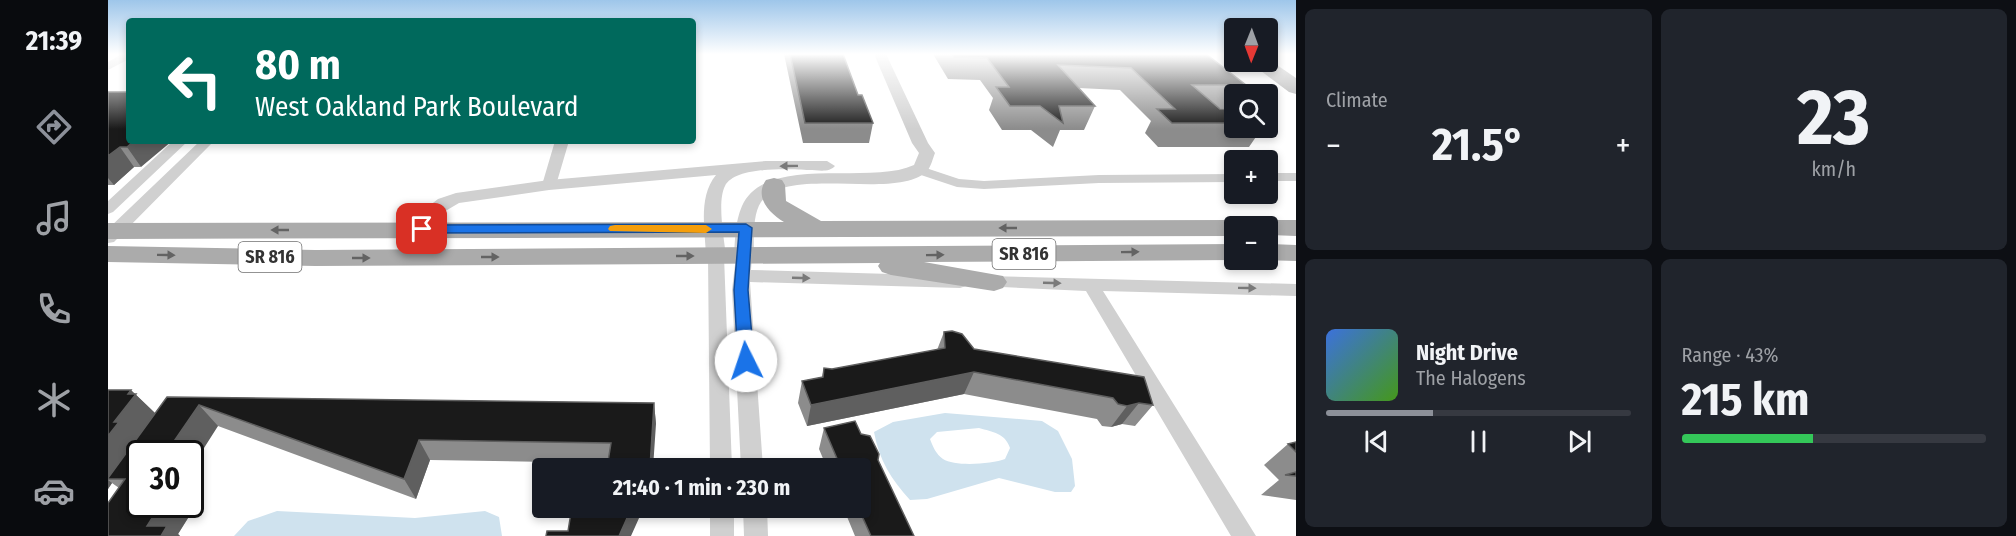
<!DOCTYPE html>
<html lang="en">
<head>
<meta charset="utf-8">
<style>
	body { margin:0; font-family:"Fira Sans Condensed",sans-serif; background:#20242c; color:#f1f3f6; height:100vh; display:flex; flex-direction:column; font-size:22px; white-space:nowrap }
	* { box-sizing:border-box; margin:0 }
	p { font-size:20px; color:#9ea1a6 }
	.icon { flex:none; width:33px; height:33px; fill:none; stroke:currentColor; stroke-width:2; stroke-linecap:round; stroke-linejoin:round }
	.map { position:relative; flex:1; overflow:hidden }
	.details { display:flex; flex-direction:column; gap:9px; padding:9px; background:#0d0f14; width:720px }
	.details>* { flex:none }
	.guide { position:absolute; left:18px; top:18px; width:570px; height:126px; border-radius:6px; box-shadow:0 3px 9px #0003; background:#00695c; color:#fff; overflow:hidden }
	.needle { width:39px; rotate:181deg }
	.controls { position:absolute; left:1116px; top:18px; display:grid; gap:12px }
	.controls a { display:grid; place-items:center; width:54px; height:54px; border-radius:6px; background:#171b24; box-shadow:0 3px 9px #0003; font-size:30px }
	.speed { position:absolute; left:18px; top:440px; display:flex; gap:12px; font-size:30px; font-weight:700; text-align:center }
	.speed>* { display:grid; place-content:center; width:78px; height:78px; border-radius:50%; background:#171b24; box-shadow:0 3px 9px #0003; line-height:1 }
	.speed .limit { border:3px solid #111; border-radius:9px; background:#fff; color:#111 }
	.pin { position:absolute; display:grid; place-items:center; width:51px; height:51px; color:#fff; margin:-26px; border-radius:12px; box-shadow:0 3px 9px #0006 }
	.me { position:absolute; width:66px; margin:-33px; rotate:356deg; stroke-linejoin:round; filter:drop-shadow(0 0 4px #0008) }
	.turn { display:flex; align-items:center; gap:21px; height:126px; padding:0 30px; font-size:27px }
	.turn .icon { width:78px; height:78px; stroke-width:2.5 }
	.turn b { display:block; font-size:42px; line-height:51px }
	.big { font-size:45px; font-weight:700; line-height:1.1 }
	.details .widget { flex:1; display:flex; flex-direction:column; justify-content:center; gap:9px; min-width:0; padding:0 21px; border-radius:9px; background:#20242c }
	.details .dial { align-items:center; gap:0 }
	.dial b { font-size:78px; line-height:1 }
	.song { display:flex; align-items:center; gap:18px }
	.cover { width:72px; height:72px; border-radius:9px; background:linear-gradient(135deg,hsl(220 70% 55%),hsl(100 70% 35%)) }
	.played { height:6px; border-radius:3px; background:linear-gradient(90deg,#8c9099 35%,#363941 35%) }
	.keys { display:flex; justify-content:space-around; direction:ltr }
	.heat { display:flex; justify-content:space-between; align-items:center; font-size:33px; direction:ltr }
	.charge { height:9px; border-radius:4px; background:linear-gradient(90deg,#34c759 43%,#363941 0) }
	.details .tiles { flex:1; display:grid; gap:9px; grid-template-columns:repeat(2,1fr) }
	.trip { position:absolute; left:424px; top:458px; width:339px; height:60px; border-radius:6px; background:#171b24; box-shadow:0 3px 9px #0003; font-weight:700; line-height:60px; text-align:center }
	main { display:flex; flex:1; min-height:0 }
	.dock { display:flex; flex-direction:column; width:108px; justify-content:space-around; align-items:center; background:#090b0e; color:#9ea1a6 }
	.dock .icon { width:42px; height:42px }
	.dock .on { color:#8c9099 }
	.dock b { font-size:27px; color:#f1f3f6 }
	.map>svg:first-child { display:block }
	.water { fill:#cfe2ee; fill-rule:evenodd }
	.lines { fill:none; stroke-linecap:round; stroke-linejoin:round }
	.minor { fill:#d0d0d0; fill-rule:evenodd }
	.tertiary { fill:#d0d0d0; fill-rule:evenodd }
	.primary { fill:#ababab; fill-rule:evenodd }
	.motorway { fill:#9a9a9a; fill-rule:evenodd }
	.wall { fill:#8c8c8c }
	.shaded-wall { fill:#5f5f5f }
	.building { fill:#1a1a1a; stroke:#5f5f5f; stroke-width:1.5 }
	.oneway { fill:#7a7a7a }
	.oneway2 { fill:#636363 }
	.route { fill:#1a73e8; stroke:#114b97; stroke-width:1.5 }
	.slow { fill:#f59e0b }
	.labels { text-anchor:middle; stroke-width:6; stroke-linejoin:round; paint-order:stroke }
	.shield { fill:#fff; stroke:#707070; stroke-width:1.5 }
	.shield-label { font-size:18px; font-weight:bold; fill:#333 }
</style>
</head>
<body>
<main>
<nav class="dock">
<b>21:39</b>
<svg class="icon on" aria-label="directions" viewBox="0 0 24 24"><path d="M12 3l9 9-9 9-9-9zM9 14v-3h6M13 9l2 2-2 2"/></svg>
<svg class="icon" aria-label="music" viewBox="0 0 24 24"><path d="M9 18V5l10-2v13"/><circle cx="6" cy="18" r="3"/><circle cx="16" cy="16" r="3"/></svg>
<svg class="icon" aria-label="phone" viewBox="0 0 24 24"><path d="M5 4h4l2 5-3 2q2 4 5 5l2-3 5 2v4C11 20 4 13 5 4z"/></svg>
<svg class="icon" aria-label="climate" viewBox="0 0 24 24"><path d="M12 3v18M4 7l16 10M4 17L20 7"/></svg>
<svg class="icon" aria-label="car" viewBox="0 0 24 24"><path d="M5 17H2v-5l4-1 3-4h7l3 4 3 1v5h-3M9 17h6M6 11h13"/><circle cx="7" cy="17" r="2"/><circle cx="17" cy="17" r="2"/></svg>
</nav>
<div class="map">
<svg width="1188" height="536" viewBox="0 0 1188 536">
	<rect width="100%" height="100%" fill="#fff"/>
	<path class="water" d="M837,413L934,421L950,431L964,459L967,486L963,492H947L891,478L819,499L802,500C783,479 771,460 766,432L785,422ZM871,428C885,432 897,433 902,448L897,459C884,464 847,467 835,459C828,454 825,447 822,439L829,432Z
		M169,511L307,518L377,511L391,517L394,536H126L140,521Z"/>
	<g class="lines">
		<path class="minor" d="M14,54H21V59L0,70V62Z
			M65,141H80L5,212L0,214V201Z
			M92,141H106L6,242L0,243V229Z
			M447,141H461L448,185L441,189L434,185Z
			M812,166L851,179L876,181L991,175L1126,174V182L991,183L876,189L849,187L807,173L805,170L807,167Z
			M1160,173H1188V181H1160Z
			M608,251L614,252L616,256L624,468H602L600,256L602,252Z
			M636,251L642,252L644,256L643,270L852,276L858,278L860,282L858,286L852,288L642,282L655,468H633L624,290L628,256L630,252Z
			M878,276L1188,284V296L995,291L1148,536H1123L978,291L872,286L870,282L872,278Z
			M602,507H626V536H602Z
			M635,507H659L660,536H636Z"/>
		<path class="tertiary" d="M766,54H778L820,143L827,153C825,158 823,166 820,170C792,202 680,164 653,202C644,216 646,240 646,256L643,261L636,262L629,261L626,256C627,239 627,222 634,206C658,153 761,186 806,165L811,153L804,143Z
			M658,161H719L727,166C721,173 710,170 701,170C681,169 627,166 617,186C609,201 616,239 618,256L615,261L608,262L601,261L598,256C597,229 590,197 608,175L441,190L351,203L334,213L320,233H308L305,229L321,206L330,199L348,193L441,180Z"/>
		<path class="primary" d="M666,178L674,180L677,185L678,201L713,221L1126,220L1134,223L1137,226H1126V236L0,239V223L676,222C661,213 646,197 658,180Z
			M1160,220H1188V236L1160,235V226H1149L1152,223Z
			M1126,244V260H1129H1126L816,262L895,276L899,282L895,288L886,291L783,275L774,272L770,266L772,263L207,266L0,262V246L207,250Z
			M1160,244L1188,245V261L1157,260H1160Z"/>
		<path class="motorway" d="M1160,59L1188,78V94L1181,92L1141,62H1160Z"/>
	</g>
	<path class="wall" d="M676,54H735L750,95L765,123L761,143H695Z
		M825,54H1098L1138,85L1132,94H1126V104L1124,108H1110L1112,109H1126V128H1154L1141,147H1050L1037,133L1043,121L1012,90L971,88L987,106L976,130H952L945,147L923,130H894L881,110L885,98L872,80L840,79Z
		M0,92L33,167H26L6,185H0Z
		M489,141H544V142H489Z
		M836,332L866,349L1045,405L1027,426L1014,424L1003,427L994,426L989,419L856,394L699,426L690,403L694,381L714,377L716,368L724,369L829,350Z
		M0,390L27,394L47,413L59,397L546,403L548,424L500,463L322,460L308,499L110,426L32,453L95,494L70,534L72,536H0L11,488L4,483L0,489Z
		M716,428L753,434L770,460L806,536H747L735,507H753V468H719L711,449Z
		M1188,442V500L1153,495L1171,480L1156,465L1180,444Z"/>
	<path class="shaded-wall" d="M26,141H64L33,167L19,147Z
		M12,147L26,167L6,185L0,178V156Z
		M866,372L856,394L699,426L703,405Z
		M23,390L49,415L0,479V436L20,394Z
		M546,403L548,424L545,468H542Z
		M1031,403L1014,424L1003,427L1019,406Z
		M91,405L110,426L82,470V453H58Z
		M311,440L322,460L308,499L296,479Z
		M0,480L4,483L0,489Z
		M82,482L95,494L70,534L72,536H52L39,526L53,504H82Z
		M524,507H536L523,536H511Z"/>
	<path class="building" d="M682,54H735L750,95H754L765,123H697Z
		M844,54H1098L1138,85H1084L1112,109H1126V123H1064L1049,109H1067L1023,68L950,65L987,106H951L955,123L932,106H902L888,87H901L879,58L846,57Z
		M0,92H21V141H26L19,147H12L0,156Z
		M844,331L854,334L866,349L1036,377L1045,405L1031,403L1019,406L1010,404L1005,398L866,372L703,405L694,381L715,377L716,368L724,369L837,348L836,332Z
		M0,390H23L20,394H28L6,422H11L0,436Z
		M59,397L546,403L542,468H499L503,443L311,440L296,479L91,405L58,453H32V504H53L39,526H59L53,536H0V503L17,479H0V478Z
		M747,421L753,434L762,436L771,454L770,460L806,536H763L750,507H753V468H733L716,428Z
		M1188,442V452L1180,444Z
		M1188,472V476L1177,475Z
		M464,507H524L511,536H438L439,531H460Z"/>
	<defs><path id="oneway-solid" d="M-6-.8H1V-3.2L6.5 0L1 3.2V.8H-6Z" transform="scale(1.5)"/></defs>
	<g class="oneway">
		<use href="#oneway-solid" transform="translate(681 166) rotate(179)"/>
		<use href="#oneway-solid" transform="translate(693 278) rotate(2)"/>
		<use href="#oneway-solid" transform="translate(944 283) rotate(2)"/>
		<use href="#oneway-solid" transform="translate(1139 288) rotate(1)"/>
	</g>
	<g class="oneway2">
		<use href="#oneway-solid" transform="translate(900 228) rotate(180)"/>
		<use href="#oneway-solid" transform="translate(172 230) rotate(180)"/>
		<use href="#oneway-solid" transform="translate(1022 252) rotate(-1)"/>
		<use href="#oneway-solid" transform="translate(58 255) rotate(1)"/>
		<use href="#oneway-solid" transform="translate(827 255) rotate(-1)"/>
		<use href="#oneway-solid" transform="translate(577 256)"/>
		<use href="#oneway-solid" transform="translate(382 257)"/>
		<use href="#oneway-solid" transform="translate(253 258)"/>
	</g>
	<linearGradient id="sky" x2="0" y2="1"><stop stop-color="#9ec6ea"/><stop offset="0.42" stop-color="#fff"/><stop offset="1" stop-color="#fff" stop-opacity="0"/></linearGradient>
	<rect width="1188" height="129" fill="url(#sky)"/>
	<path class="route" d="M638,224L644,228L640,290L646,361L643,365L638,367L632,365L630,361L626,290L631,232L314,233L308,229L314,225Z"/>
	<path class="slow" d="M507,225H598L604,229L598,233L502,231L500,229L502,226Z"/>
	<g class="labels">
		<g class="shield">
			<rect x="884.5" y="239" width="63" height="30" rx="4.5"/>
			<rect x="130.5" y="242" width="63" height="30" rx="4.5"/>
		</g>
		<g class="shield-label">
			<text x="916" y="260">SR 816</text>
			<text x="162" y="263">SR 816</text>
		</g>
	</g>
</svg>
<div class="controls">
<a><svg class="needle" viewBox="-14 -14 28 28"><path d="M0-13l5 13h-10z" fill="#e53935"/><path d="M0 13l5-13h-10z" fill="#9ea1a6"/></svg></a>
<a><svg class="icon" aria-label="search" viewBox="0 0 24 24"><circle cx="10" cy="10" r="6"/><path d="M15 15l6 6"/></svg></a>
<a>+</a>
<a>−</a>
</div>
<div class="speed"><div class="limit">30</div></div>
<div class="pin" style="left:314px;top:229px;background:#d93025"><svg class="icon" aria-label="arrive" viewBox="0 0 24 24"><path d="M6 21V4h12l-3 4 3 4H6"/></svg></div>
<svg class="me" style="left:638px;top:361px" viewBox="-20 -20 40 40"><circle r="19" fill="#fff"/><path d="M0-13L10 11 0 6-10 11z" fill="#1a73e8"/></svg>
<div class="trip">21:40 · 1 min · 230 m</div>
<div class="guide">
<div class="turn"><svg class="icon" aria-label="left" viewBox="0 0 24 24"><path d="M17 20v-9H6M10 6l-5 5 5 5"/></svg><div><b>80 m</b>West Oakland Park Boulevard</div></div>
</div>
</div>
<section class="details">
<div class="tiles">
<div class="widget"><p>Climate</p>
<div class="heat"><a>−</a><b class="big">21.5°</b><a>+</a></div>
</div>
<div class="widget dial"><b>23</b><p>km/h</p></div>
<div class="widget">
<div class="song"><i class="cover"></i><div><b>Night Drive</b><p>The Halogens</p></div></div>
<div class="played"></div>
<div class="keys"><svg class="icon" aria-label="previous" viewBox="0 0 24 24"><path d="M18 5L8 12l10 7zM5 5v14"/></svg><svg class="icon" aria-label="pause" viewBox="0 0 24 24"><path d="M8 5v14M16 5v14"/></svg><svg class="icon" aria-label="next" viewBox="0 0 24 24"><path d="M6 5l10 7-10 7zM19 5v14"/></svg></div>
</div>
<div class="widget"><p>Range · 43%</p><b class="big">215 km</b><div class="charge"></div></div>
</div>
</section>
</main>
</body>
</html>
